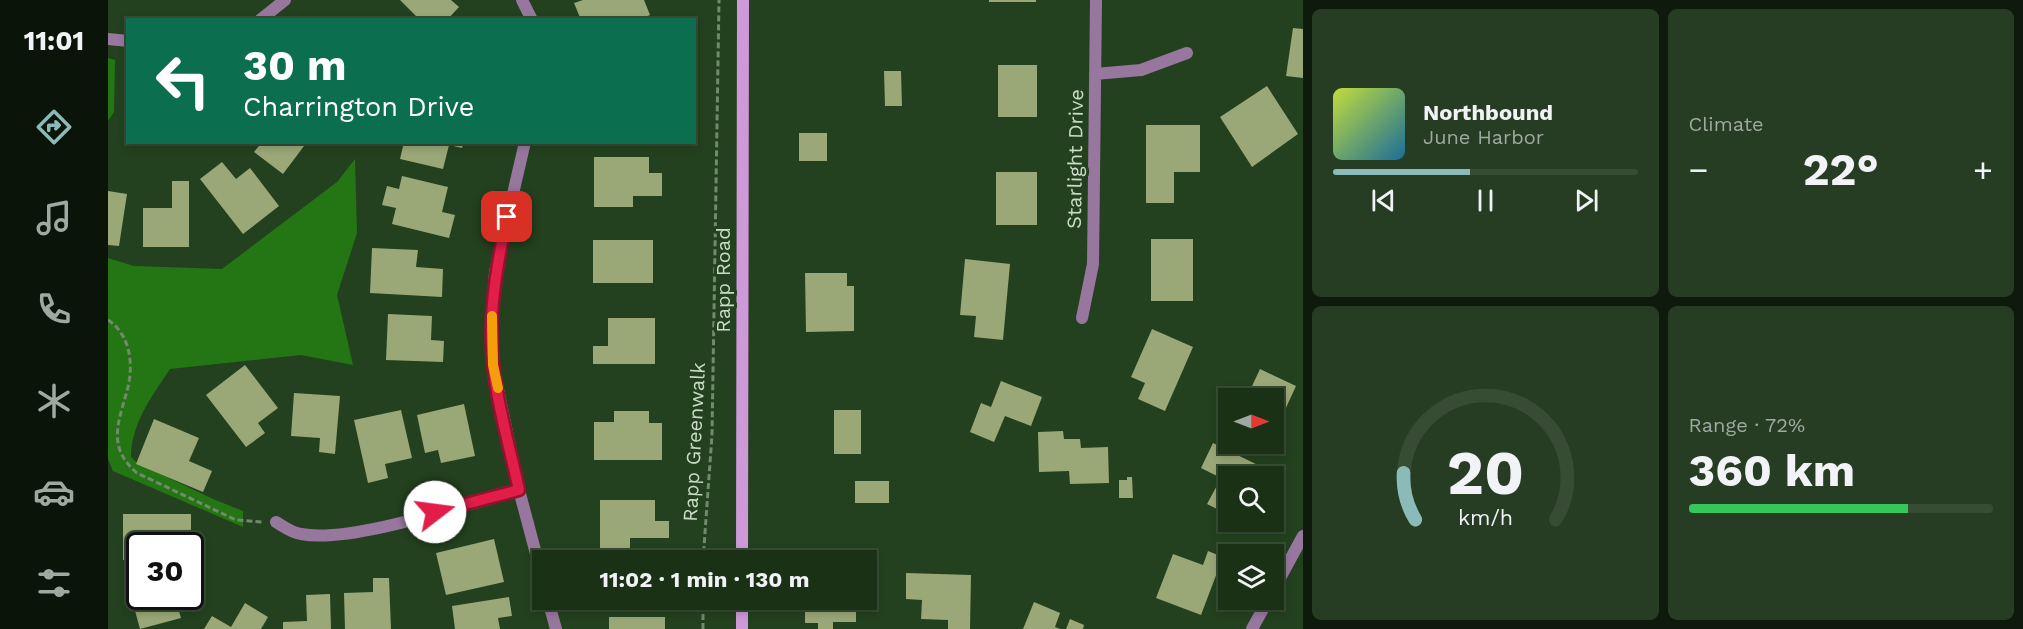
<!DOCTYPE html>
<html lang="en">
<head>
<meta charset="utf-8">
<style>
	body { margin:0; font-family:"Work Sans",sans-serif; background:#273d23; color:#f1f3f6; height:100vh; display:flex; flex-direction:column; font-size:22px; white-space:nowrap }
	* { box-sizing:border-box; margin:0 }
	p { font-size:20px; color:#9fa9a1 }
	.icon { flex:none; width:33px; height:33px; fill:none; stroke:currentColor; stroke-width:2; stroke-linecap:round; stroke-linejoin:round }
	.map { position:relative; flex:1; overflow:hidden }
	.side { display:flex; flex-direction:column; gap:9px; padding:9px; background:#0e1b0c; width:720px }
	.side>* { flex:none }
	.banner { position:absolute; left:18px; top:18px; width:570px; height:126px; border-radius:0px; box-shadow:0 3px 9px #0003,0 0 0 2px #384c35; background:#0b6e4f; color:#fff; overflow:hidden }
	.needle { width:39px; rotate:90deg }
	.fabs { position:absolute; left:1110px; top:388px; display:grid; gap:12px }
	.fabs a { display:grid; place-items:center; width:66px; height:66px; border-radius:0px; background:#1a3116; box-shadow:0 3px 9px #0003,0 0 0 2px #384c35; font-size:30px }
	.speed { position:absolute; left:18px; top:532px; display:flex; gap:12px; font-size:30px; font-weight:700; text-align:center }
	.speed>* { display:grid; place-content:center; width:78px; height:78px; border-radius:50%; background:#1a3116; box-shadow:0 3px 9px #0003,0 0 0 2px #384c35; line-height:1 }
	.speed .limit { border:3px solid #111; border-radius:9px; background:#fff; color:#111 }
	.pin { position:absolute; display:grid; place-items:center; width:51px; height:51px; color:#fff; margin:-26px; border-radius:12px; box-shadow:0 3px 9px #0006 }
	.me { position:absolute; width:66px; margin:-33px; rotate:75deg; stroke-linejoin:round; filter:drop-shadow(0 0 4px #0008) }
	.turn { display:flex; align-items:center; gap:21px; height:126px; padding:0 18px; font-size:27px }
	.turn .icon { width:78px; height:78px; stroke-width:2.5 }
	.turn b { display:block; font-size:42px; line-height:51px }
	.big { font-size:45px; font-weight:700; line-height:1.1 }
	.side .card { flex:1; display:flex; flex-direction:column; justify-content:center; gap:9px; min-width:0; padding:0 21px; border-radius:9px; background:#273d23 }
	.side .dial { align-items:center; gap:0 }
	.dial svg { height:156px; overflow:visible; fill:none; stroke:#384c35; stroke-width:7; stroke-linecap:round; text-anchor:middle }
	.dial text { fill:#f1f3f6; stroke:none }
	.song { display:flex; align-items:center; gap:18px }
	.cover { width:72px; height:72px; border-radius:9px; background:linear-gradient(135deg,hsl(70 70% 55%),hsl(200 70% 35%)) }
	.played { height:6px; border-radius:3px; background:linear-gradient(90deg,#8bbbb9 45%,#384c35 45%) }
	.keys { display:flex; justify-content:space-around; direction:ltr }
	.heat { display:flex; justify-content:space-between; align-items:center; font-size:33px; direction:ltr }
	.charge { height:9px; border-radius:4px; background:linear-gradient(90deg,#34c759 72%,#384c35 0) }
	.side .tiles { flex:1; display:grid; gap:9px; grid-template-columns:repeat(2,1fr) }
	.trip { position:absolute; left:424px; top:550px; width:345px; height:60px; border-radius:0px; background:#1a3116; box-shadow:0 3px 9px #0003,0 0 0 2px #384c35; font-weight:700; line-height:60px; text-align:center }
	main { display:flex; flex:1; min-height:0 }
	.dock { display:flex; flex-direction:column; width:108px; justify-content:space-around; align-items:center; background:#0a1409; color:#9fa9a1 }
	.dock .icon { width:42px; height:42px }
	.dock .active { color:#8bbbb9 }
	.dock b { font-size:27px; color:#f1f3f6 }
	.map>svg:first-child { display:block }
	.green { fill:#247614 }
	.building { fill:#9aa777 }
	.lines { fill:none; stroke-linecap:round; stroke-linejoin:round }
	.path { stroke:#718a6d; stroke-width:3; stroke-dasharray:6 3; stroke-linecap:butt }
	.street { stroke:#98779f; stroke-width:12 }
	.secondary { stroke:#ce99d9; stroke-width:12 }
	.route-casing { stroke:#92132f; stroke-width:15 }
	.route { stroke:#e11d48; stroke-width:10 }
	.slow { stroke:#f59e0b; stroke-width:10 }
	.labels { text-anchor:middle; stroke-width:6; stroke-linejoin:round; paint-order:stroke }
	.street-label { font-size:20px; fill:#c9dbc6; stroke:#23411e }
</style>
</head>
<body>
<main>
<nav class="dock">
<b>11:01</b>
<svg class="icon active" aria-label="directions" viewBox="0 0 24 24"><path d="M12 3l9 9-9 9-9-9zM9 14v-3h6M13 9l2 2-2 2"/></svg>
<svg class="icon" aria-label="music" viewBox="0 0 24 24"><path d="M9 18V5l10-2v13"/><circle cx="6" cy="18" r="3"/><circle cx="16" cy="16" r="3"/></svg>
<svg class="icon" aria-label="phone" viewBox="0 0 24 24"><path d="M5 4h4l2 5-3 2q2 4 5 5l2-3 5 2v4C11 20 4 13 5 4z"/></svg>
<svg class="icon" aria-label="climate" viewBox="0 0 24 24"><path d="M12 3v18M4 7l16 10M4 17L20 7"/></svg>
<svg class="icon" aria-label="car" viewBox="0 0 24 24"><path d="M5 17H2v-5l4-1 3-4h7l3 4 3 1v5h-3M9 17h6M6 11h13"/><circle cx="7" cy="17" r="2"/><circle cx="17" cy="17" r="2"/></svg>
<svg class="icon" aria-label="filters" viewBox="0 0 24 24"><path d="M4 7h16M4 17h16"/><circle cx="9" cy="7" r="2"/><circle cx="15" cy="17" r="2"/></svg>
</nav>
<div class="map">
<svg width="1195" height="629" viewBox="0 0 1195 629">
	<rect width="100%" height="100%" fill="#23411e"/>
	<path class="green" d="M0,58L7,60L6,112L0,121Z
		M247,159L249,233L229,295L245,365L193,355L62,369C44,396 23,424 23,457L29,463L105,499L135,511V527L5,471L0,459V258L26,266L114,269L229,182Z"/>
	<path class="building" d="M292,0H343L351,7L339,20H312Z
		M475,0H536L542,15L529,20H473L466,3Z
		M881,0H928V2H881Z
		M1185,28L1195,29V78L1178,76Z
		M890,65H929V117H890Z
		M776,71H793L794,106H777Z
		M1159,86L1190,134L1144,167L1112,117Z
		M1038,125H1092V172H1066V203H1038Z
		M691,133H719V161H691Z
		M154,142H199L175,174L146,152Z
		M296,142H356L354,148L341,145L335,169L292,159Z
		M486,157H541V173H554V196H525V207H486Z
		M114,162L128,179L142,168L171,206L135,234L92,179Z
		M888,172H929V225H888Z
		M294,176L340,187L334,212L347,215L341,238L284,224L288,208L274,205L279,186L291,189Z
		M64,181H81V247H35V208H64Z
		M0,191L19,194L11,246L0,245Z
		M1043,239H1085V301H1043Z
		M485,240H545V283H485Z
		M264,248L310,250L308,267L335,269L334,297L262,293Z
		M857,259L902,264L895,340L866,337L868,316L852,315Z
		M697,273H739V286H746V331L698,332Z
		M280,314L324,316L323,340L336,341L335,362L278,360Z
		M500,318H547V364H485V346H500Z
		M1044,329L1085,347L1057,411L1030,399L1037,383L1023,377Z
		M137,365L170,408L150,423L157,433L138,447L98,395Z
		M1152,369L1188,386L1166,434V399H1138Z
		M893,381L934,397L923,426L897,416L886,442L862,432L873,403L883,407Z
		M186,393L232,396L227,454L211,452L212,438L183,436Z
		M356,404L367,456L333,463L330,450L317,453L309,415Z
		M293,410L304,458L277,464L280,478L260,483L246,420Z
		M726,410H753V454H726Z
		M506,411H541V423H554V460H486V422H506Z
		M46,419L91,438L81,461L104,471L95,492L28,464Z
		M955,431L956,439H972L973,448L1000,447L1001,483L962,484L961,471L931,472L930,432Z
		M1105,443L1168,474L1167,477H1120V502L1115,512L1099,504L1113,478L1093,468Z
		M1019,477H1024L1025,498H1011V480H1019Z
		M747,481H781V503H747Z
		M492,500H547V521H561V538H522V552H492Z
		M15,514H83V540H57V546H32V560H15Z
		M386,539L396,582L338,595L328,553Z
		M1100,551L1115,557L1093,615L1048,598L1065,554L1095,565Z
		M82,568L87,584L82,585Z
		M798,573L863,575L862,629H840V620L813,619L814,600L798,599Z
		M265,578H281L283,629H237L236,593L265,592Z
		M32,581V597H67L73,618L32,629L20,585Z
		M222,594L223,629H175V622L199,621L198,595Z
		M401,597L404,616L390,618L392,629H347L344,606Z
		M697,600H748V622H725V629H710V623H697Z
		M926,602L952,613L947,627L952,629H915Z
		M137,603L160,617L153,629H96L104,616L123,627Z
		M501,617H557V629H501Z
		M962,619L976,625L975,629H958Z"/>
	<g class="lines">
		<path class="path" d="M0,320C23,335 26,366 19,391C9,426 0,448 29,473L128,520L155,522
			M595,561L604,435L611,0
			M595,629V600"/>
		<path class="street" d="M414,0L424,20
			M152,20L177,0
			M0,39L20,41
			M987,74L1033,70L1079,53
			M417,142L387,272L383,322L385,365L411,490L435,580
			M974,318L985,264L988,0
			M168,522C175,526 184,533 193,534C242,544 358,504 411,490
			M1166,589L1195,536
			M440,600L448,629
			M1144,629L1160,600"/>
		<path class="secondary" d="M634,561L635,0
			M634,629V600"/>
	</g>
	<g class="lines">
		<g class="route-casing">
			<path id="route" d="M327,512L411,490C402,448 389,405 385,363C380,313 389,265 399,217"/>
		</g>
		<use href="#route" class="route"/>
		<path class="slow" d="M384,316L385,365L390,388"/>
	</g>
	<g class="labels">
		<g class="street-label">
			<text transform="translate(967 159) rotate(-89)" y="7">Starlight Drive</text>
			<text transform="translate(615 280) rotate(-90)" y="7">Rapp Road</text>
			<text transform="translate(586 442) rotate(-87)" y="7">Rapp Greenwalk</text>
		</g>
	</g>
</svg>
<div class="fabs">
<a><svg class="needle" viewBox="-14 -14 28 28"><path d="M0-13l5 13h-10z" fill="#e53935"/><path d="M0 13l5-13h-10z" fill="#9fa9a1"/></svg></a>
<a><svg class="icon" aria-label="search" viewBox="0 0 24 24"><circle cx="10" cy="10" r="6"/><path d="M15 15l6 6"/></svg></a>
<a><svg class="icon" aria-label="layers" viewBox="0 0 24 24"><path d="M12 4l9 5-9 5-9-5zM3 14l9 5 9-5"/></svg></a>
</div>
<div class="speed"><div class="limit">30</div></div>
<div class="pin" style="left:399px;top:217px;background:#d93025"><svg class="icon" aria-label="arrive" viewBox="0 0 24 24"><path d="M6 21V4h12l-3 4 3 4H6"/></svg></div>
<svg class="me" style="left:327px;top:512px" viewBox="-20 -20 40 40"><circle r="19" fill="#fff"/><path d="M0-13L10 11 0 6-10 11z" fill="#e11d48"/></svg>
<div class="trip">11:02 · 1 min · 130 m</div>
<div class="banner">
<div class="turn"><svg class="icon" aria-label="left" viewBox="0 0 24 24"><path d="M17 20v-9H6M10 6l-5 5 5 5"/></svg><div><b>30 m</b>Charrington Drive</div></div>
</div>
</div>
<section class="side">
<div class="tiles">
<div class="card">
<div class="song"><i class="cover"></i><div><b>Northbound</b><p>June Harbor</p></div></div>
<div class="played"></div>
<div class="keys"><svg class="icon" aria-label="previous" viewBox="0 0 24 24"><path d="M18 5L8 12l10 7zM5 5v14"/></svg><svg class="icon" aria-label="pause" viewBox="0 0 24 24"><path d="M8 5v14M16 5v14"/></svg><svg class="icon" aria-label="next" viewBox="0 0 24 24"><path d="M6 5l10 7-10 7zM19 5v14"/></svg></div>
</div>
<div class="card"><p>Climate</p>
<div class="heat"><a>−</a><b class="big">22°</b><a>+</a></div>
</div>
<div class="card dial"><svg viewBox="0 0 100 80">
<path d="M14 69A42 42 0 1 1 86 69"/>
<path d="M14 69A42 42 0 0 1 8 45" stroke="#8bbbb9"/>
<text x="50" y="56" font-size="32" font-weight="700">20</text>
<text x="50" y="72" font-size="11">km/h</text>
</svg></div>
<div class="card"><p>Range · 72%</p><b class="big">360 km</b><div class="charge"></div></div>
</div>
</section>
</main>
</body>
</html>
